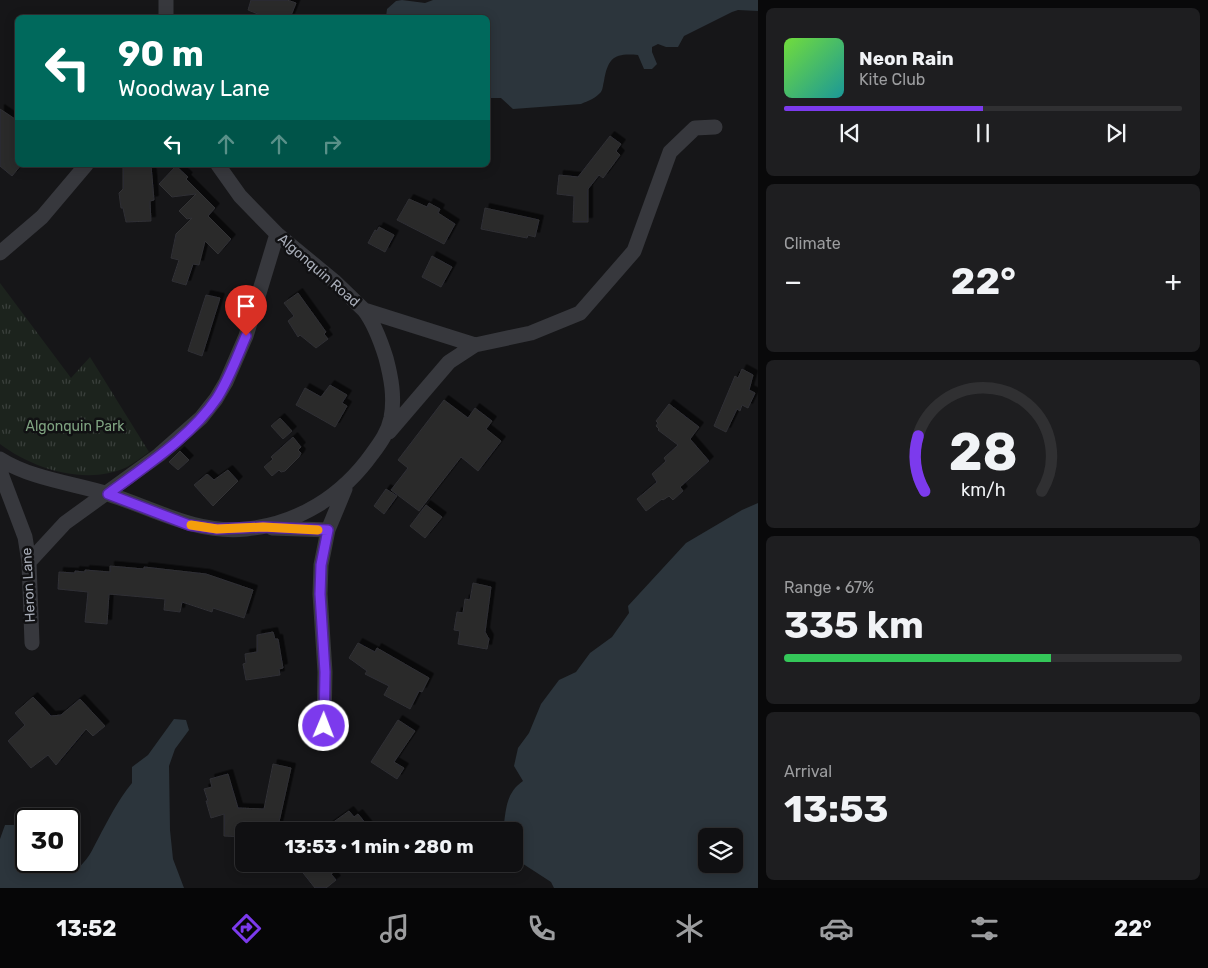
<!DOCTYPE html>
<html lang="en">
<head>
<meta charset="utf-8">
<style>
	body { margin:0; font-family:Rubik,sans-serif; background:#1e1e20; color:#f1f3f6; height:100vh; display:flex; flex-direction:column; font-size:19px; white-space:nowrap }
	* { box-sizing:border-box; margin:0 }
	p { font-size:16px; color:#9c9d9f }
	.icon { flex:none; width:28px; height:28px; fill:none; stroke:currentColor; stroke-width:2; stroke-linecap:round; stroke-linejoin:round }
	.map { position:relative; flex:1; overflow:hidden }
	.drawer { display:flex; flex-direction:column; gap:8px; padding:8px; background:#09090a; width:450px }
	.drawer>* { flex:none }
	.banner { position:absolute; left:15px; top:15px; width:475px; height:152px; border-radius:8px; box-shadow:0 2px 12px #0003,0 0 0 1px #303032; background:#00695c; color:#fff; overflow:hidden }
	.buttons { position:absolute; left:698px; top:828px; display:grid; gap:10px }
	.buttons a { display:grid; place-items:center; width:45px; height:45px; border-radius:8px; background:#101012; box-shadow:0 2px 12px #0003,0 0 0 1px #303032; font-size:25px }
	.speed { position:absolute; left:15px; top:808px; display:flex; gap:10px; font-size:25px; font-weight:700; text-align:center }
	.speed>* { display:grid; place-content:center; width:65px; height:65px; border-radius:50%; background:#101012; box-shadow:0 2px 12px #0003,0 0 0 1px #303032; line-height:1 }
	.speed .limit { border:2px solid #111; border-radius:8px; background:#fff; color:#111 }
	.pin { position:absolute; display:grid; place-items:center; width:42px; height:42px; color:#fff; margin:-51px -21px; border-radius:50% 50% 50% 0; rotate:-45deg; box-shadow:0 0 5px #0007 }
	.pin .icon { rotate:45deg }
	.me { position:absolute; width:55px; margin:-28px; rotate:1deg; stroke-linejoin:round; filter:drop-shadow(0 0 4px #0008) }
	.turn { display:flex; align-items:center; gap:18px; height:105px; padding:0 20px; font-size:22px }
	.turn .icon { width:65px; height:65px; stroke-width:2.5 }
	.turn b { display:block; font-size:35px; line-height:42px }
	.lanes { display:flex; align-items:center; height:48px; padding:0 20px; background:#0003; justify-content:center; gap:25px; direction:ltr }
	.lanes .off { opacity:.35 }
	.big { font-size:38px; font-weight:700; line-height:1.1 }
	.drawer .widget { flex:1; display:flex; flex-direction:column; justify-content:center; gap:8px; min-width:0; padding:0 18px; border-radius:8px; background:#1e1e20 }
	.drawer .dial { align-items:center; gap:0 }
	.dial svg { height:130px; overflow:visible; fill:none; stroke:#303032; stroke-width:7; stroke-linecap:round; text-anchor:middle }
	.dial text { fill:#f1f3f6; stroke:none }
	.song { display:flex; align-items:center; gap:15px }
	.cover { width:60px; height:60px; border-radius:8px; background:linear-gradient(135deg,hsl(100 70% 55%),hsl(180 70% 35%)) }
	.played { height:5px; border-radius:2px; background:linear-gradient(90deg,#7c3aed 50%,#303032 50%) }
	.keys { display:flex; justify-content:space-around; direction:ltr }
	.heat { display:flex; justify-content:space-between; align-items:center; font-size:28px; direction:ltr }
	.charge { height:8px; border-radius:4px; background:linear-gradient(90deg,#34c759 67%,#303032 0) }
	.trip { position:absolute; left:235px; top:822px; width:288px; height:50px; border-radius:8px; background:#101012; box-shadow:0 2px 12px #0003,0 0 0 1px #303032; font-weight:700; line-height:50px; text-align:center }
	.tabs { display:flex; height:80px; justify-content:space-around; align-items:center; background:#060607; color:#9c9d9f }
	.tabs .icon { width:35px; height:35px }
	.tabs .current { color:#7c3aed }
	.tabs b { font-size:22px; color:#f1f3f6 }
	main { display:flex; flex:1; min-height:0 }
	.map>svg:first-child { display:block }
	.park { fill:url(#park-tufts) }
	.water { fill:#2c353c; fill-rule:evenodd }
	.building { fill:#29292c; stroke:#303034; filter:url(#shadow) }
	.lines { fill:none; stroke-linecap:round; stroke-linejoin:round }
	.minor { stroke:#37383d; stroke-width:15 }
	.route-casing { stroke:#51269a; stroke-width:12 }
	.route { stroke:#7c3aed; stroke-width:9 }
	.slow { stroke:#f59e0b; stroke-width:9 }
	.labels { text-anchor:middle; stroke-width:5; stroke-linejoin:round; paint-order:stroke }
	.street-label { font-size:14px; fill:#a8adb8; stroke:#111113 }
	.park-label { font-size:14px; fill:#7fa381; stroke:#111113 }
</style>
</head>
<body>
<main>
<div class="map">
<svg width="758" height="888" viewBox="0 0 758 888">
	<defs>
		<pattern id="park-tufts" width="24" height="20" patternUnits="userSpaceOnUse" patternTransform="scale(1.25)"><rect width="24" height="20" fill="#1c231d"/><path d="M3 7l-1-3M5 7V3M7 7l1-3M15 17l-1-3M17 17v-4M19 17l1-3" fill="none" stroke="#3a403c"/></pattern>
		<filter id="shadow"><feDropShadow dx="4.5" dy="-4.5" stdDeviation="0" flood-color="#0009"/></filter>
	</defs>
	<rect width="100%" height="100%" fill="#161618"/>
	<path class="park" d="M0,283L71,378L90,357L149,452C142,457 134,463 127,467C87,486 33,469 0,444Z"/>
	<path class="water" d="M402,0L425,3L433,0H758V11L738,10L732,12L684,36L678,47H666L658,44L652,47V52L657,64L652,69H644L638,55C615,53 608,57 604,81C603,84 603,89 601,92C596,98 588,101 581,104L513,109L501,98H488L490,67L488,61V18L386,17L387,9L396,1Z
		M758,503V888H554L551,882L514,858V831H503C506,812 505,793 523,781L514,766L518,748L529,733L541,704L559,680L576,672L590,653L612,637L629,613L628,606L686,543L742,510ZM706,836H734V864H706Z
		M174,719L186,720L189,730L175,749L169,766L170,830L173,859L184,888H0V839L5,825H20L26,835V861H43C54,878 71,877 84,862C90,856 94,846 98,839C108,820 118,800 132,783V767L148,755Z"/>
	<path class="building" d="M251,0H287L296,3L290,18H268L248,10Z
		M0,109L18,121V165H21L12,176L0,166Z
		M610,136L621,144L616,151L620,155L603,178L599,175L588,189V222H573L574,196L557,194L559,175L578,177Z
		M123,165H151L154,200L150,201L151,221L126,222L123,208H121L119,193L123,189Z
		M176,166L188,177L186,179L215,208L208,216L231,239L218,254L205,241L199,265L193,264L186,285L172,281L179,260L171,258L176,234L192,218L187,219L179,211L196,194L172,197L159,184Z
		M409,199L427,207L429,203L440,209L438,213L455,224L444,244L397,220Z
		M485,208L539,220L535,237L528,235L527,238L481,229Z
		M379,227L394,235L385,252L368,243L375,230L377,231Z
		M432,256L452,267L441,287L422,277Z
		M298,293L326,332L324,334L328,339L316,348L300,335L298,337L288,321L294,316L284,303Z
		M206,295L220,298L202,356L188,351Z
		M742,369L753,375L749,390L755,393L748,408L742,405L740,411L737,409L726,432L714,426L735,376L738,378Z
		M330,385L347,395L342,403L347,406L335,427L296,405L305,388L321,397Z
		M444,400L468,418L475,408L492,421L486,429L501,441L478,471L461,457L419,511L391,490L408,468L398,460Z
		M669,404L699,427L690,439L709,461L680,487L683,491L673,500L669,496L663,500L662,499L646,511L637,499L657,482L652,474L666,461L664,458L678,445L658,430L659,429L656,426L658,423L656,421Z
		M280,418L292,431L283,439L271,426Z
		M293,437L301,447L298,450L301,453L299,457L285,471L281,472L279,470L272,476L264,467L273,459L271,457Z
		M180,451L189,460L178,470L169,462Z
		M228,470L238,481L213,506L194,485L207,474L214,480Z
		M386,489L397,496L384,514L374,506Z
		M426,505L442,517L425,538L410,526Z
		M110,566L144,569V567L206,574L253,590L244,618L213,608L212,612L182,602L180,612L164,610L165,599L109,594L107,624L85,622L88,592L58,589L59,572L75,573V571L85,572V570L110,572Z
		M473,583L491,587L485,632L489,639L487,649L458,644L460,631L454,630L457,612L463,613L465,599L470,600Z
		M273,632L275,639H278L283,668L279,669L280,675L246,680L243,664L246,663L245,654L257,652V635Z
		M358,643L375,652L377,648L429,678L422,692L419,691L410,709L384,695L389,686L365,674L367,671L349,658Z
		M33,697L51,716L61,715L80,699L105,726L93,736L86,729L56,765L48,755L31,768L8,741L25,725L15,713Z
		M398,720L415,731L394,762L404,768L397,779L371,762Z
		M273,764L291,768L277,831H244V837L224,836V814L211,818L206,801H208L204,789L212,787L210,779L228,774L238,808L264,809Z
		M349,811L354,817L358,814L372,831H321Z
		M296,864H344L331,874L336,880L326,888H315Z"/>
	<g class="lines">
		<path class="minor" d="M166,18V0
			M218,165L240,196L277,234L334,281L364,310L475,345
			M0,253L42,217L86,165
			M389,432L449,362L475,345L531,333L580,313L634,251L670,152L695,128L715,127
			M0,459C32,479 72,483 108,494C155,509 195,534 246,529C298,524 342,496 372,454C381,442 388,432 391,418C395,397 391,377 386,358C381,342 374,323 364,310
			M0,471L25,537L29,562L32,643
			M272,528L328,530
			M29,562L65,523L159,455L201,418L216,399L226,382L246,336L277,234
			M324,726L325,672L320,594L321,565L328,530L345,489"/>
	</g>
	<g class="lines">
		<g class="route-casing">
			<path id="route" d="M246,336C237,357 229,379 217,398C190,438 145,466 108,494L189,525L217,529L263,527L328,530L321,565L320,594L325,672L324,726"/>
		</g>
		<use href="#route" class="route"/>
		<path class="slow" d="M191,525L217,529L263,527L318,530"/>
	</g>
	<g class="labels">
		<g class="street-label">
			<text transform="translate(319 270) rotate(41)" y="5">Algonquin Road</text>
			<text transform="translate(28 585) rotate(-93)" y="5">Heron Lane</text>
		</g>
		<g class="park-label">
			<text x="75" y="431">Algonquin Park</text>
		</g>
	</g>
</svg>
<div class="buttons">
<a><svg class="icon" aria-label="layers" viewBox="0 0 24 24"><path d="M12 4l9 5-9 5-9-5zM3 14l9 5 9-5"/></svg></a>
</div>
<div class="speed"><div class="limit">30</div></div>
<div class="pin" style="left:246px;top:336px;background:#d93025"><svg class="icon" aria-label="arrive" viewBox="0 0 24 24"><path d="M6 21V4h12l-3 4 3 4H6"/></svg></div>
<svg class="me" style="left:324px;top:726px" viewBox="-20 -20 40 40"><circle r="17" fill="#7c3aed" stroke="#fff" stroke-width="3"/><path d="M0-11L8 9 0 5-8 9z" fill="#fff"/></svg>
<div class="trip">13:53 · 1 min · 280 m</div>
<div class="banner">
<div class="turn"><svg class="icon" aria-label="left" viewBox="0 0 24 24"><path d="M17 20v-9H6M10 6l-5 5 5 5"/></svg><div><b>90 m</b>Woodway Lane</div></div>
<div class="lanes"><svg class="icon" aria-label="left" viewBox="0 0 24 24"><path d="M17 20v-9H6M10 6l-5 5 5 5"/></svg><svg class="icon off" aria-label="ahead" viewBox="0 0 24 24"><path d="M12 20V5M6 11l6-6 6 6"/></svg><svg class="icon off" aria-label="ahead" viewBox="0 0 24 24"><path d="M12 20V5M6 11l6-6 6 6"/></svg><svg class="icon off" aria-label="right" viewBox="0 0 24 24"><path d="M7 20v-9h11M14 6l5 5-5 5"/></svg></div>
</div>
</div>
<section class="drawer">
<div class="widget">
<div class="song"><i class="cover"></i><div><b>Neon Rain</b><p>Kite Club</p></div></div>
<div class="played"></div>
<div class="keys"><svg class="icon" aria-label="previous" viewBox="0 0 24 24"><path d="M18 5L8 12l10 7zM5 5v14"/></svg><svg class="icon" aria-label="pause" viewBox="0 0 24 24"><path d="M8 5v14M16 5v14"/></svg><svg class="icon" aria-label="next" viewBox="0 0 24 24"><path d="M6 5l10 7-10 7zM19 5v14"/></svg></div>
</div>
<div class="widget"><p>Climate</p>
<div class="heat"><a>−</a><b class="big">22°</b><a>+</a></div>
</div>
<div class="widget dial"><svg viewBox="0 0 100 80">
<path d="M14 69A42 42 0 1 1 86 69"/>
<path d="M14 69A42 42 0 0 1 10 35" stroke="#7c3aed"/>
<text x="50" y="56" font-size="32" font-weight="700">28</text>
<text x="50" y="72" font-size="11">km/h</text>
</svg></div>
<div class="widget"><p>Range · 67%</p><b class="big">335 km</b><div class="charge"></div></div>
<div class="widget"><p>Arrival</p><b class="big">13:53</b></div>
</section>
</main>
<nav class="tabs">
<b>13:52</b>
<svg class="icon current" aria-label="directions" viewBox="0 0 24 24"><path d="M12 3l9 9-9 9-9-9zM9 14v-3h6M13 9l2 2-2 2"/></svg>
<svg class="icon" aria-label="music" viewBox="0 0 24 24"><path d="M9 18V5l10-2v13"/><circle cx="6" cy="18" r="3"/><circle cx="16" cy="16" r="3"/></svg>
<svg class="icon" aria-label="phone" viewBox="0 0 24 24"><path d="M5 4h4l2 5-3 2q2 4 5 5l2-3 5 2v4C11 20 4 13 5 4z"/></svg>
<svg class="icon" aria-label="climate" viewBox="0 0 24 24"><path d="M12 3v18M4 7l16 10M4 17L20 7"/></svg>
<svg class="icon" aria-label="car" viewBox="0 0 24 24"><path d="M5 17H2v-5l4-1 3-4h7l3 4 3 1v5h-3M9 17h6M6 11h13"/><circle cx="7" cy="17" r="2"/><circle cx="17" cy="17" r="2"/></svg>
<svg class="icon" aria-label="filters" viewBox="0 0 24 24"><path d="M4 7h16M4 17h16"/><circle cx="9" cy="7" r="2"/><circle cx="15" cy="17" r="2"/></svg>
<b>22°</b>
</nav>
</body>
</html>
